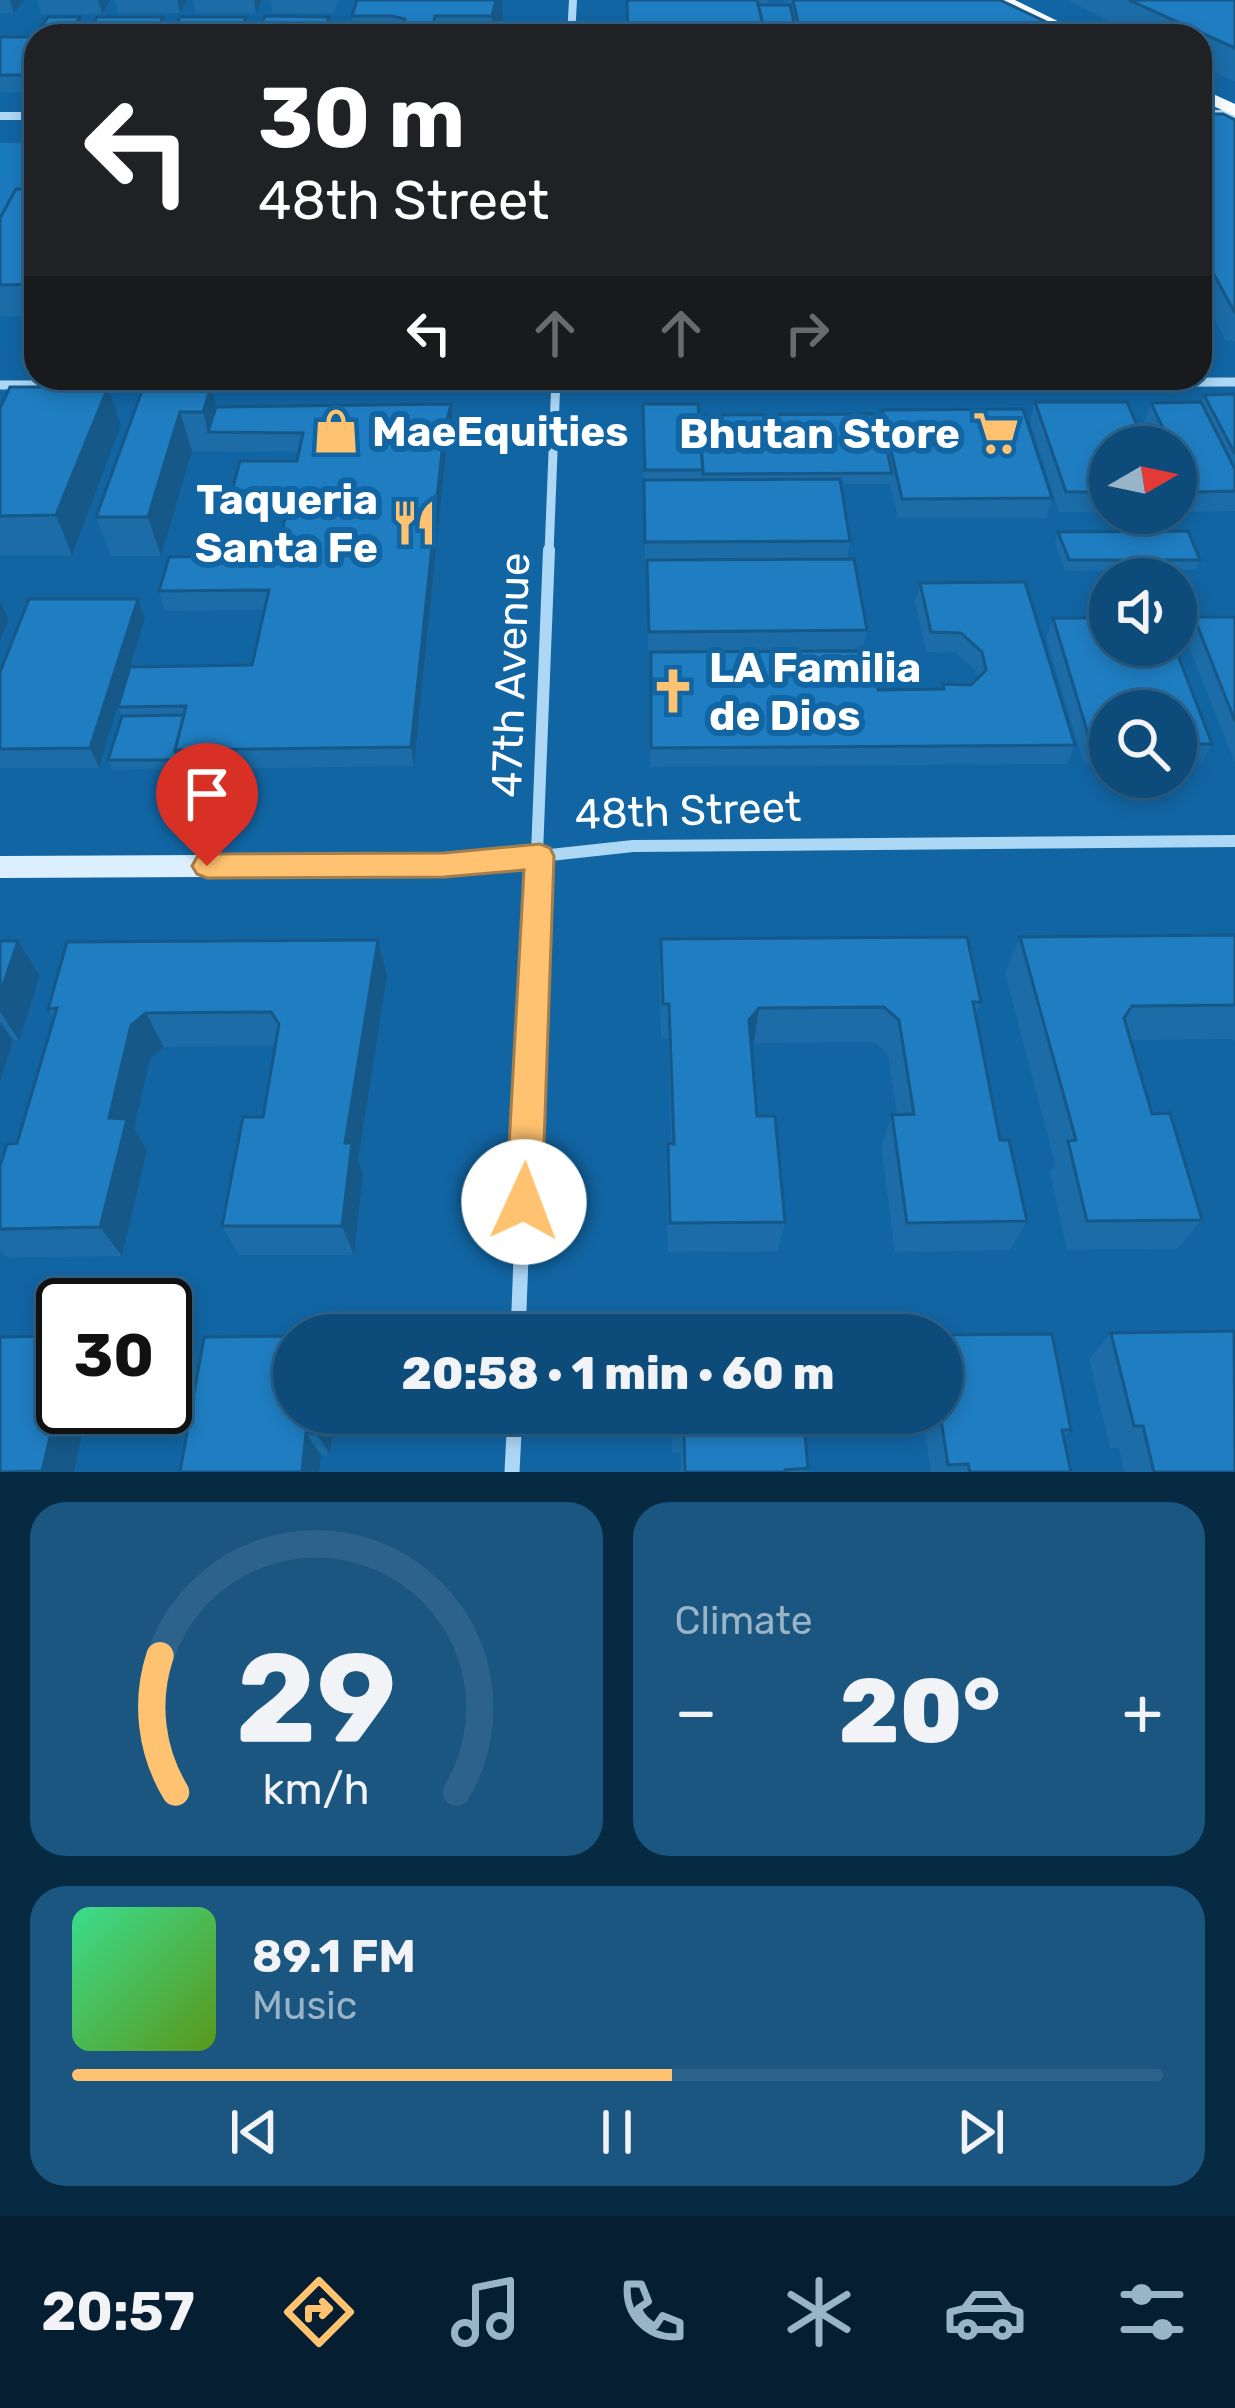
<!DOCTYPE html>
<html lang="en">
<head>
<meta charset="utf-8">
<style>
	body { margin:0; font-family:Rubik,sans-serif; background:#1b5681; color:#f1f3f6; height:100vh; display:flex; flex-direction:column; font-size:45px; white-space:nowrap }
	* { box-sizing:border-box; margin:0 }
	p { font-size:39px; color:#9ab4c7 }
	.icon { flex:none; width:66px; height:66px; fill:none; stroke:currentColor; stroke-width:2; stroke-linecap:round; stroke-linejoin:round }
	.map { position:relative; height:1472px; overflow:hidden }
	.drawer { display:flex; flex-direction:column; gap:30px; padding:30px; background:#072a43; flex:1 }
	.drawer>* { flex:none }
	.banner { position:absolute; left:24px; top:24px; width:1188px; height:366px; border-radius:36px; box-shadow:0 6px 18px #0003,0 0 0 3px #2d638b; background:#202124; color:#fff; overflow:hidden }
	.needle { width:78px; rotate:81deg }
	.fabs { position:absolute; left:1089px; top:426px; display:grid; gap:24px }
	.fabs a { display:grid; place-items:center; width:108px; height:108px; border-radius:50%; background:#0d4c7a; box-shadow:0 6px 18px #0003,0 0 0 3px #2d638b; font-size:60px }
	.speed { position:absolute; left:36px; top:1278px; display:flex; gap:24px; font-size:60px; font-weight:700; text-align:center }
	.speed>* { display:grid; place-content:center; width:156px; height:156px; border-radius:50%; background:#0d4c7a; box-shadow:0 6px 18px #0003,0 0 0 3px #2d638b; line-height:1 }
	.speed .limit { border:6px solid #111; border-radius:18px; background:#fff; color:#111 }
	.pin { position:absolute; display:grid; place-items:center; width:102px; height:102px; color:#fff; margin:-123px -51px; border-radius:50% 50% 50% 0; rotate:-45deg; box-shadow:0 0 12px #0007 }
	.pin .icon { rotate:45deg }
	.me { position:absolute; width:132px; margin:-66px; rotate:2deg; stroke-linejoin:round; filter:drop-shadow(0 0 9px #0008) }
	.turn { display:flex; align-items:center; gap:42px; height:252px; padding:0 36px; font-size:54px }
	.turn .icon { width:156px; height:156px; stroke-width:2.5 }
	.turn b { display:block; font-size:84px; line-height:102px }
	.lanes { display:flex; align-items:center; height:114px; padding:0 36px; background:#0003; justify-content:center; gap:60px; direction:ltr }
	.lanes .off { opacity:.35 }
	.big { font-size:90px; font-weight:800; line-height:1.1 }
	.drawer .widget { flex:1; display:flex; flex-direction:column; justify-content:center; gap:18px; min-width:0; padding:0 42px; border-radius:36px; background:#1b5681 }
	.drawer .dial { align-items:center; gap:0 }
	.dial svg { height:312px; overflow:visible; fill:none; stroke:#2d638b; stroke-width:7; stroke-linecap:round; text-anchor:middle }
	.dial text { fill:#f1f3f6; stroke:none }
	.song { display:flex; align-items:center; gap:36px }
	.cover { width:144px; height:144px; border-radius:18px; background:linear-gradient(135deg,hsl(150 70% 55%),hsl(90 70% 35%)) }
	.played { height:12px; border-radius:6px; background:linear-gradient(90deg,#ffc270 55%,#2d638b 55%) }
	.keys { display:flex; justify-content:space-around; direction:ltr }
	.heat { display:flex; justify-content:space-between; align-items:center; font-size:66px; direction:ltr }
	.drawer .tiles { flex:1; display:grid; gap:30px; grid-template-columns:1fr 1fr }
	.widget:last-child { grid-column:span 2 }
	.trip { position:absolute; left:273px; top:1314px; width:690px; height:120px; border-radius:60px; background:#0d4c7a; box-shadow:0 6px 18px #0003,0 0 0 3px #2d638b; font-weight:800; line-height:120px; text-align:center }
	.dock { display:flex; height:192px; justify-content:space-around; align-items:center; background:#051e31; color:#9ab4c7 }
	.dock .icon { width:84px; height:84px }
	.dock .on { color:#ffc270 }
	.dock b { font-size:54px; color:#f1f3f6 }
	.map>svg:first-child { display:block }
	.green { fill:#197abd }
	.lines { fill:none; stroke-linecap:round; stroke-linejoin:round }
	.street-far3 { stroke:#acd7f5; stroke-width:8 }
	.street-far2 { stroke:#acd7f5; stroke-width:9 }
	.street-far1 { stroke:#acd7f5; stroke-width:12 }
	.street { stroke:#acd7f5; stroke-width:15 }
	.secondary { fill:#dceffe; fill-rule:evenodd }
	.primary { fill:#fafdff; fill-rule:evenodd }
	.wall { fill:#1b6ca7 }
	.shaded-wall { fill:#165888 }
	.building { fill:#1f7ec2; stroke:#165888; stroke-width:3 }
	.route { fill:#ffc270; stroke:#a67e49; stroke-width:3 }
	.labels { text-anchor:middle; stroke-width:12; stroke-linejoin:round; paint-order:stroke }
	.poi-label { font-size:42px; font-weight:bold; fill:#fff; stroke:#1165a3; text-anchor:start }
	.street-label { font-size:42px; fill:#fff; stroke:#1165a3 }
</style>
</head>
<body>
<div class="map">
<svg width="1235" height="1472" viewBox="0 0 1235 1472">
	<rect width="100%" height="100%" fill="#1165a3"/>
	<path class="green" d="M0,143H36V215L0,219Z"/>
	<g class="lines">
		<path class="street-far3" d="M571,36L573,0
			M1200,114H1235
			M0,116H36"/>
		<path class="street-far2" d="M0,385L1235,382
			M549,553L556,378"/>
		<path class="street-far1" d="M541,856L633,846L1235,841
			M533,954L549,550"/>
		<path class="street" d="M518,1335L533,951
			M512,1472L515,1413"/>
		<path class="secondary" d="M540,845L549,849L553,856L549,863L444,876L0,878V856L444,854Z"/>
		<path class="primary" d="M994,0H1015L1088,36H1067Z
			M1200,88L1235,104V116L1200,100Z"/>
	</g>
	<path class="wall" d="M0,0H24L14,13H0Z
		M37,0H110L102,14H41Z
		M115,0H187L180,13H118Z
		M193,0H262L256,13H196Z
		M270,0H338L334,13H273Z
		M357,0H502L503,18L498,36H341L353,25L352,16Z
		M627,0H768V5H785L784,0H1000L1076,36H628Z
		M1067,0H1235V82L1200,65V36H1139Z
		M48,17H80L85,34L84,36H36V92L0,93V37H34Z
		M1200,114L1235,120V341H1226L1200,292Z
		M36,189V316L0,317V218Z
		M108,387L121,425L72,555H0V408Z
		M143,388L216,407L451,404L453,424L446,451L414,766L113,770L108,760L122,716L118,707L252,665L264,610L165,611L159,591L277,555L287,510L237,511L232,491L297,461L299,452L192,451L161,556H111L96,517Z
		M1235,394V511L1185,512L1176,492V447H1156L1144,422L1151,403L1201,402L1204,395Z
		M1035,402L1110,447V512H1059L1030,421Z
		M643,404L699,415L880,420L882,410L1052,498L1046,518H898L890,484H841L850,541L847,559L867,630L863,649L648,651L647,562H645Z
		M1058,532L1200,560L1195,570L1065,571L1055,542Z
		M920,583L1075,745L1067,764L650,767L651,652L878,690L941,689L943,684L971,685L978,678L976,671L956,653L926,652L915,602Z
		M138,599L145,618L99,768H0V672Z
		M1194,617H1235V763L1185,637Z
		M1053,618H1110V645H1174L1212,744L1202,763H1176V711H1110V764H1084L1046,638Z
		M1235,935V1041L1233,1039L1130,1040L1152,1114L1202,1220L1177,1249L1067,1250L1050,1172L1055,1164L1005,973L1020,937Z
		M661,939L981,1002L976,1015L1000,1140L1027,1221L1010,1250L895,1252L881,1147L892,1115H897L888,1054L874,1042L754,1043L751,1046L757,1116L785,1222L778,1251L668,1252L666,1175L668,1143L671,1144L668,1038H661L659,974Z
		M0,941L40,976L19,1040H13L0,1082Z
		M387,976L358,1161L363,1174L354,1255H239L222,1226L263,1117L275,1046L164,1047L150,1059L134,1129L147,1150L122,1256L8,1258L0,1249V1166L17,1143L54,1019L48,1009Z
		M1111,1333L1235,1472H1124L1119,1448H1110L1089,1359Z
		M335,1413L330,1455L180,1472Z
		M671,1413H803L808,1468L806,1472H681V1453L672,1452Z
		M922,1413H942L1071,1430L1064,1437L1071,1472H931Z"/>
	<path class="shaded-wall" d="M10,0H24L14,13Z
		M98,0H110L102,14Z
		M177,0H187L180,13Z
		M254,0H262L256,13Z
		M496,0H502L503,18L498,36H493L492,16Z
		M80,17L85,34L84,36H68Z
		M163,17L166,36H153Z
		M246,17L248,36H238Z
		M329,17L331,36H322Z
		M108,387L121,425L72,555L56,515Z
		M211,387L221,426L208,432L203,412Z
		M451,404L453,424L446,451L414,766L411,747L444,432Z
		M180,412L192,451L161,556L148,517Z
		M138,599L145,618L99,768L90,748Z
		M0,601L9,619L0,640Z
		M378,940L387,976L358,1161L363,1174L354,1255L342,1226L345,1143Z
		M18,941L40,976L19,1040L0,1012V994Z
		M759,1008L754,1043L744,1054L749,1020Z
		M146,1013L164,1047L150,1059L134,1129L147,1150L122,1256L100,1227L109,1118L131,1025Z
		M0,1022L13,1040L0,1082Z
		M63,1383V1407H88L74,1472H43L42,1471Z
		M319,1413H335L330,1455L316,1433Z
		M306,1433L321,1455L319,1472H302Z"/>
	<path class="building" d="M357,0H496L492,16H435L432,30L490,26L489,36H341L344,25H403L405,19L392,16H352Z
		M627,0H757L766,36H628Z
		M793,0H1000L1076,36H801Z
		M1129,0H1235V48Z
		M758,5H790L797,36H766Z
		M265,16L329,17L322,36H256Z
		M48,17H80L68,36H36V75H0V37H34Z
		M97,17H163L153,36H86Z
		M180,17H246L238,36H170Z
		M1200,114H1223L1235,120V313L1200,249Z
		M16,189H36V284L0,285V218Z
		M10,387H108L56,515L0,516V408Z
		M211,387L203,412H180L148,517H96L143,388Z
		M1235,394V454L1204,395Z
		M1035,402H1127L1146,447H1110V492H1066Z
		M1201,402L1235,469V491L1193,492L1176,456V447H1172L1151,403Z
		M451,404L444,432L411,747L175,750L186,706L118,707L130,667L252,665L269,590L159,591L169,557L277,555L291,491H232L240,461H297L303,433L208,432L216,407Z
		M643,404H698L703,470H645Z
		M1023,409L1052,498L902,499L882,410Z
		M879,414L892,473L703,474L699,415Z
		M840,479L850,541L645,542L644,480Z
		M1188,531L1200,560H1069L1058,532Z
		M854,559L867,630L649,632L647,560Z
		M1025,582L1075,745L651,748V652L870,651L878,690L944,689L943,684L971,685L986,670L982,652L961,633L931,632L920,583Z
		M29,599H138L90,748L0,749V672Z
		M1194,617H1235V721Z
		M1053,618H1110V645H1174L1212,744H1176V711H1110V744H1091Z
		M184,715L175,750L179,760H108L122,716Z
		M1235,935V1005L1132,1006L1124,1018L1152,1114L1170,1113L1202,1220L1087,1221L1068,1141L1076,1140L1020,937Z
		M967,937L981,1002H973L1000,1140H1009L1027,1221L907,1223L892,1115L914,1114L899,1020L884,1007L759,1008L749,1020L757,1116H775L785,1222L670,1223L668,1143L674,1144L669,1004H663L661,939Z
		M378,940L345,1143H352L342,1226H222L243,1117H263L279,1024L271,1012L146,1013L131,1025L109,1118L127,1119L100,1227L0,1229V1166L7,1144L17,1143L57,1008L48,1009L67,942Z
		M0,941H18L0,994Z
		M1234,1331L1235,1472H1154L1143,1426H1134L1111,1333Z
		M1052,1334L1071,1430H1062L1071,1472H970L968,1464L948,1465L940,1413H942V1335Z
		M63,1336V1383L42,1471L0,1472V1337Z
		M294,1336V1413H319L316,1433H306L302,1472H180L204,1337Z
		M675,1413H803L808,1468L785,1470V1472H685L684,1431L675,1430Z"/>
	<path class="route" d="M540,844L550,848L554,856L542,1202L537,1214L524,1219L512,1214L506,1202L524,870L444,877L207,878L197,874L192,866L197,857L207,854L444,853Z"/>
	<defs>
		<g id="shop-bare" transform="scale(3.6)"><path d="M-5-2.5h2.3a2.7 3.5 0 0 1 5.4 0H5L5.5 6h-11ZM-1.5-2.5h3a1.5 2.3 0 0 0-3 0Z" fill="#ffc270" stroke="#1165a3" stroke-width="2.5" paint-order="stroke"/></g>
		<g id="supermarket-bare" transform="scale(3.6)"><path d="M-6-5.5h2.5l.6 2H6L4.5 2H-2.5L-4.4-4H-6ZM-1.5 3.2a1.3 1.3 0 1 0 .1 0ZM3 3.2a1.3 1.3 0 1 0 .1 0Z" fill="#ffc270" stroke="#1165a3" stroke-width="2.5" paint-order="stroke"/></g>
		<g id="restaurant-bare" transform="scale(3.6)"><path d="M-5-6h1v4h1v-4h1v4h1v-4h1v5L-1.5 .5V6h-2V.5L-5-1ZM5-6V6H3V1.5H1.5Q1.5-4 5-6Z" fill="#ffc270" stroke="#1165a3" stroke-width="2.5" paint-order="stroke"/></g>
		<g id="church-bare" transform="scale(3.6)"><path d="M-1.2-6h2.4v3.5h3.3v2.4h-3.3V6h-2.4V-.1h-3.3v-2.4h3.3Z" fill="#ffc270" stroke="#1165a3" stroke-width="2.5" paint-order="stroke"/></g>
	</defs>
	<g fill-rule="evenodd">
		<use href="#shop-bare" x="336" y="431"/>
		<use href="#supermarket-bare" x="996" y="433"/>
		<use href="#restaurant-bare" x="414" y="523"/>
		<use href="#church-bare" x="673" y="691"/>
	</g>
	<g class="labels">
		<g class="poi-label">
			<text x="372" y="446">MaeEquities</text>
			<text x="960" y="448" text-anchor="end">Bhutan Store</text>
			<text x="378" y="514" text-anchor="end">Taqueria<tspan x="378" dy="48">Santa Fe</tspan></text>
			<text x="709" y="682">LA Familia<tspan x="709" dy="48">de Dios</tspan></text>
		</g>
		<g class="street-label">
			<text transform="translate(510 675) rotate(-88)" y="15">47th Avenue</text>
			<text transform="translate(688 810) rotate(-2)" y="15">48th Street</text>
		</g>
	</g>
</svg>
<div class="fabs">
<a><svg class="needle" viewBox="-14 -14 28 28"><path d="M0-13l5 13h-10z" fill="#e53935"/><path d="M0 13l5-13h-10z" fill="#9ab4c7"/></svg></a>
<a><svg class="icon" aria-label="sound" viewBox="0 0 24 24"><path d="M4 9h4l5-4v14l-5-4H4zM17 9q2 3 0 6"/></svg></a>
<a><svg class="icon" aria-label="search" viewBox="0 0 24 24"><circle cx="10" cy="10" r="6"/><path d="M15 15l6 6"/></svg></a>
</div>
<div class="speed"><div class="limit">30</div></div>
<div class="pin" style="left:207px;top:866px;background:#d93025"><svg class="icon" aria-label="arrive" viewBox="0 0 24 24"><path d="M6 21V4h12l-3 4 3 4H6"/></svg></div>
<svg class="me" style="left:524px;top:1202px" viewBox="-20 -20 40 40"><circle r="19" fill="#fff"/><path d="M0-13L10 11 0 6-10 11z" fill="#ffc270"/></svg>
<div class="trip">20:58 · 1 min · 60 m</div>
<div class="banner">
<div class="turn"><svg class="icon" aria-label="left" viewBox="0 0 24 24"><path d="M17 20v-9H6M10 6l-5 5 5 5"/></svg><div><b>30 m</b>48th Street</div></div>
<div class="lanes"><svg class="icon" aria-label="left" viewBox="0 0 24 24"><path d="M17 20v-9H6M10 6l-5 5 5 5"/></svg><svg class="icon off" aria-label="ahead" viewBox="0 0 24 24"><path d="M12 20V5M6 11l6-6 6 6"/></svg><svg class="icon off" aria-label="ahead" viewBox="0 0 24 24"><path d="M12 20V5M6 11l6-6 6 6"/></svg><svg class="icon off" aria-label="right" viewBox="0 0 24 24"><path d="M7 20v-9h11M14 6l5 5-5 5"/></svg></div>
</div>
</div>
<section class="drawer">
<div class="tiles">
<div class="widget dial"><svg viewBox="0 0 100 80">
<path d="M14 69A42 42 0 1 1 86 69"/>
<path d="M14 69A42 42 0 0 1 10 34" stroke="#ffc270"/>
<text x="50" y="56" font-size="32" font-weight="700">29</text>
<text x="50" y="72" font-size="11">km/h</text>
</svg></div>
<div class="widget"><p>Climate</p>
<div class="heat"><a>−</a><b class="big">20°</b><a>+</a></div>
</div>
<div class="widget">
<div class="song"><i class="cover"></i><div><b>89.1 FM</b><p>Music</p></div></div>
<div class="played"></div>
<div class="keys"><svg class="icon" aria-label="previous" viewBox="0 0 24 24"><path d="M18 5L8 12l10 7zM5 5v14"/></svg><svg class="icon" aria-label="pause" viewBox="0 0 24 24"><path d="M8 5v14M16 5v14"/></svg><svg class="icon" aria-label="next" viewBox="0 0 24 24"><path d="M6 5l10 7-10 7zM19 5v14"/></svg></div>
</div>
</div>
</section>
<nav class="dock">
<b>20:57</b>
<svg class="icon on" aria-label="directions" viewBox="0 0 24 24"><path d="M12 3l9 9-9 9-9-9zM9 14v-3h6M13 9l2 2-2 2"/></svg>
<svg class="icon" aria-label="music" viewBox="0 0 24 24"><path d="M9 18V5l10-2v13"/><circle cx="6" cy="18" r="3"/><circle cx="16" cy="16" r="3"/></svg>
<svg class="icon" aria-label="phone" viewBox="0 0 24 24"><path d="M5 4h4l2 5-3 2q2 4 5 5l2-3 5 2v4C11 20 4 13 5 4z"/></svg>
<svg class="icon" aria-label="climate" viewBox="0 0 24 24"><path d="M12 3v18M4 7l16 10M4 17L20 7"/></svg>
<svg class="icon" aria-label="car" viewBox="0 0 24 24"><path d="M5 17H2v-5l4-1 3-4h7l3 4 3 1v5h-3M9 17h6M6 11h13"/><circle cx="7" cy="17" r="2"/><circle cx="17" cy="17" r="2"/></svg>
<svg class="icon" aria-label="filters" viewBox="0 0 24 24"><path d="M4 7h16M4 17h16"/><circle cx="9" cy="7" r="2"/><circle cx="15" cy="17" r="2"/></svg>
</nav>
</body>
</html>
